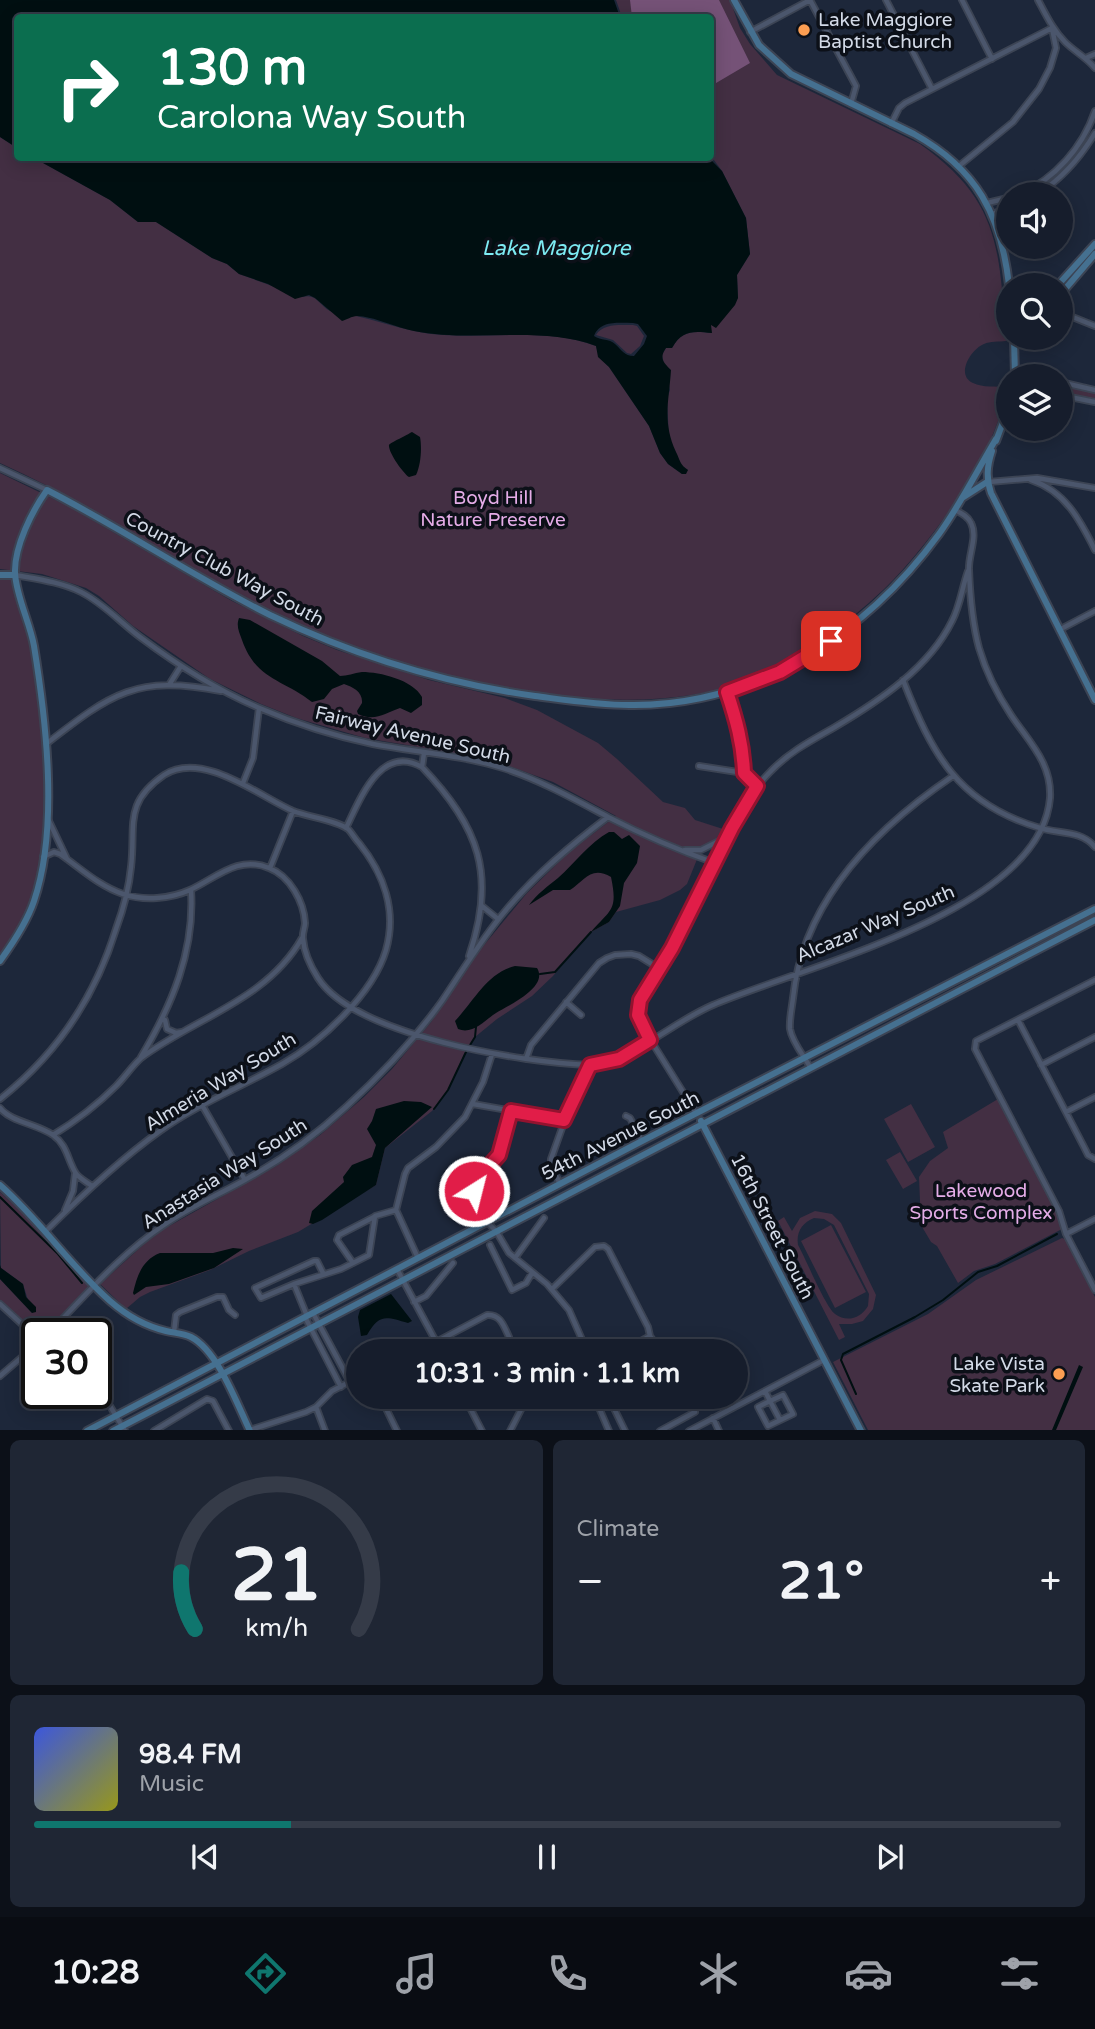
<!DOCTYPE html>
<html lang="en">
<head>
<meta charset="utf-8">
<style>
	body { margin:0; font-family:"Varela Round",sans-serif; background:#1f2634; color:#f1f3f6; height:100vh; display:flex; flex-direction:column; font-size:26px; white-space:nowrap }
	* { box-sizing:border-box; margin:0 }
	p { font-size:23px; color:#9ea2a9 }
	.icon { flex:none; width:38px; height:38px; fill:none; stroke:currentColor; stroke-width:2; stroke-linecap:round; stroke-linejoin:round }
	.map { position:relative; height:1430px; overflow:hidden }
	.panel { display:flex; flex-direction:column; gap:10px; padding:10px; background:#0c1018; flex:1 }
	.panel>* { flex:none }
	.banner { position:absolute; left:14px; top:14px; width:700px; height:147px; border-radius:7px; box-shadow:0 4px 18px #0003,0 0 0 2px #353b48; background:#0b6e4f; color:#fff; overflow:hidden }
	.fabs { position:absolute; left:996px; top:182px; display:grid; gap:14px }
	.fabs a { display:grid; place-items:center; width:77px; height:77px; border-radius:50%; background:#161d2c; box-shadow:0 4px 18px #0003,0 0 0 2px #353b48; font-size:35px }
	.speed { position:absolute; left:21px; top:1318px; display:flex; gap:14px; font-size:35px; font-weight:700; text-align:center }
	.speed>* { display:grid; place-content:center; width:91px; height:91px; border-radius:50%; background:#161d2c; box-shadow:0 4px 18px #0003,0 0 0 2px #353b48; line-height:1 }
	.speed .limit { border:4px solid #111; border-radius:10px; background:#fff; color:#111 }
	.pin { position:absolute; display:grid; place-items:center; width:60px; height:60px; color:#fff; margin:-30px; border-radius:14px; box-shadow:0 4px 10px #0006 }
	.me { position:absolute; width:77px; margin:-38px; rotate:36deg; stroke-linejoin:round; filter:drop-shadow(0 0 5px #0008) }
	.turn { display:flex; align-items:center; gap:24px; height:147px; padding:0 28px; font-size:32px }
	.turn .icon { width:91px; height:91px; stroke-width:2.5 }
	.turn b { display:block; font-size:49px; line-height:60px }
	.big { font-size:52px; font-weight:700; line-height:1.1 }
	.panel .widget { flex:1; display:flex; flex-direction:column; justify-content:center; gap:10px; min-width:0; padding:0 24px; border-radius:10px; background:#1f2634 }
	.panel .dial { align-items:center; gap:0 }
	.dial svg { height:182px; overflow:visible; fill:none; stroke:#353b48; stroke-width:7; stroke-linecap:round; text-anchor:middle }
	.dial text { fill:#f1f3f6; stroke:none }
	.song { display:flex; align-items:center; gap:21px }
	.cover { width:84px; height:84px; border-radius:10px; background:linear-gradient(135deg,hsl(230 70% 55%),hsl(60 70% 35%)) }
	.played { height:7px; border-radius:4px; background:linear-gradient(90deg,#0f766e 25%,#353b48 25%) }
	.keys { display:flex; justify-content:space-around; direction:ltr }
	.heat { display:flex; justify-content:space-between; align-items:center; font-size:38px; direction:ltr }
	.panel .tiles { flex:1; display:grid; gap:10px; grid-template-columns:1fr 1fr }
	.widget:last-child { grid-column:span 2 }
	.trip { position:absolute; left:346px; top:1339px; width:402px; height:70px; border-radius:35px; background:#161d2c; box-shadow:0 4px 18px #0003,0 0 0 2px #353b48; font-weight:700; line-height:70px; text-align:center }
	.menu { display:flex; height:112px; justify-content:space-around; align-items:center; background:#090c12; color:#9ea2a9 }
	.menu .icon { width:49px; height:49px }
	.menu .on { color:#0f766e }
	.menu b { font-size:32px; color:#f1f3f6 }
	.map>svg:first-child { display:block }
	.green { fill:#432f43; fill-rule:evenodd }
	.forest { fill:#755277 }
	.water { fill:#000f11; fill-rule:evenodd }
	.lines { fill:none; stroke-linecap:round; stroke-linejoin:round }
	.stream { stroke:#000f11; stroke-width:2 }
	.street-casing { stroke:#3c4454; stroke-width:8 }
	.secondary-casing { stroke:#3c4454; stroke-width:10 }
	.street { stroke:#4b566c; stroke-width:4.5 }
	.secondary { stroke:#457090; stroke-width:6 }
	.route-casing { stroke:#92132f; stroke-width:18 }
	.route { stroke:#e11d48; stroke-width:12 }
	.poi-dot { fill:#fc9e52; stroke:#0c1018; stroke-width:2.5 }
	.labels { text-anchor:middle; stroke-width:7; stroke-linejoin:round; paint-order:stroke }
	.poi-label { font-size:19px; fill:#d3dae7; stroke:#0c1018; text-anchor:start }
	.park-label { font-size:19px; fill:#e4ace7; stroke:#0c1018 }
	.street-label { font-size:19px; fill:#d3dae7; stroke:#0c1018 }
	.water-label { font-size:21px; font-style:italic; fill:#7debf3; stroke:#0c1018 }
</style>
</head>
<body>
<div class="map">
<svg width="1095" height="1431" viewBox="0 0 1095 1431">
	<rect width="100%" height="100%" fill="#1d273a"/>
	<path class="green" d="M616,0H730L740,28L750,44L777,75L920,144C1001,201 999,250 1006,341C999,342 990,341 984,344C971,349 955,375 973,383C983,388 996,386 1006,387C1002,447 926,550 882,591C844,626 801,659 752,679C624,731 403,676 282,617C186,569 98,507 0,463V137L17,148L18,158H34L110,200L138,222H156L212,258L227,264L239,274L303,297C316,293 319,305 330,311C337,314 348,314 356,316C375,320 394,327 414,331C473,344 539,324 596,346L599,357L609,367L649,426L660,453L668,464L682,474L688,470L682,466L669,439L667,399L670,390L662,355L666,348H672C682,330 693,331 711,333V325L738,298L737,275L750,254L746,218L722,171L711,156L710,18L622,17Z
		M633,325L637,326L644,336L640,346L631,354L627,353L613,340L596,335C603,323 620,325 633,325Z
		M1060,385L1095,392V399L1061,393Z
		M0,473L70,507L232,601L303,636L337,650L429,680L505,698L537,710L598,743L617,759L663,802L685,808L695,820L723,829L724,833L712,843L702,847L687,884L680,890L660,900L616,912L609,922L591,932L582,941L553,976L532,996L497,1019L475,1037L464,1054L448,1090L432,1111L385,1148L376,1185L298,1232L249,1251L210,1270L150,1292L140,1297L126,1309L100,1284L144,1244L162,1230L276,1166L320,1135L364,1097L392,1069L431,1022L475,956L527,893L569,852L616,816L553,782L489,759L365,738L296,718L261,704L210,679L133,626L99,596L86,588L42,574L0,569Z
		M13,577L31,642L40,699L45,770V817L37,882L32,902L0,957V578Z
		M998,1099L1057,1212L1062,1229L995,1264L974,1271L958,1283L937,1246L931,1242L921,1225L919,1177L930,1161L948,1148L943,1132Z
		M911,1104L935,1147L908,1162L884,1119Z
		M900,1152L917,1181L903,1189L886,1160Z
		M0,1192L46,1234L90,1285L44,1333L37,1334L0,1301V1279L32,1313L23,1284L1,1268Z
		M815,1211L832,1214L841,1223L876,1295L873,1309L863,1321L852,1324H839L845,1337L839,1340L778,1221L784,1217L792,1231L800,1218ZM814,1218L824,1219L834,1225L869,1294L868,1306C861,1318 847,1323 835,1314C825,1306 806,1259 798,1245C796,1232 802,1223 814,1218Z
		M831,1225L866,1292L835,1308L801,1241Z
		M1062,1238L1065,1239L1095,1297V1430H868L833,1362L928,1314L976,1280Z"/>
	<path class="forest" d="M630,0H719L750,63L711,86L710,18L632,17Z"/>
	<path class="water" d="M0,0H614L620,17L18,18L17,148L0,137Z
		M34,158H709L722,171L746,218L750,254L737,275L738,298L735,305L716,328L711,325L712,333C693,331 682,330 672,348H666C659,358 663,362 671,370C669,402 662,421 676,452C680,460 680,465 688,470L686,474H682L668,464L660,453L649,426L609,367L598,357L596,346C540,325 473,343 414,331C398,328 372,316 357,316C352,316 346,320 342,321L315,298L309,295L295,299L268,284L239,274L227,264L212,258L156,222H138L110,200ZM633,323L638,324L647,336L644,344L634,356C624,356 622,350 615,344C609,338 601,341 594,336C600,320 619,323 633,323Z
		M412,432L420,437C422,447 421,465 416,475L409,477C403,473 388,452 389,445C390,443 407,435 412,432Z
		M239,618L250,620L322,661L340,676C347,676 354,673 362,672C380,672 413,680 422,697V705L411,713L400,708C385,713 375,722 358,714L357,711L362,703C363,692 353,687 344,684L332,689L324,699L312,702C283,679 256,680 242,640C239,632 236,626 239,618Z
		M609,832H614L622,839L629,835L640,846L637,863L624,883L620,906L609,922L591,932C611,909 618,911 611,877C591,865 584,881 570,890H553L529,905C538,893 547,887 558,878C575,863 589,843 609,832Z
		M515,966L537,968C549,987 509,1005 496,1013C485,1020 473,1035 458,1029L455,1021C474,1001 487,973 515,966Z
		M404,1101L421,1102L432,1107L385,1148L376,1185L322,1220L313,1224L309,1223L312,1211L344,1182L343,1177L352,1165L372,1157L376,1145L367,1129L372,1121L376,1109Z
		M233,1248L243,1249L214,1268L169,1284L146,1287L134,1295L133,1293C137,1276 142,1260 160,1253H213Z
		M0,1265L1,1268L23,1284L26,1297L36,1307V1312L32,1313L0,1279Z
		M391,1294L412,1321L408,1323C385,1316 379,1314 367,1335L361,1336L358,1317L360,1310Z
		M1079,1365L1083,1367L1056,1430H1052Z"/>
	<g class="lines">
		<path class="stream" d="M540,974L555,972L591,932
			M470,1045L475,1037L476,1027
			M434,1109L448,1090L466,1052
			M0,1197L58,1254L82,1283
			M856,1394L841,1360L843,1354L915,1317L943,1300L978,1272L997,1266L1057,1234"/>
		<g class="street-casing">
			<path id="street" d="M810,0L856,86L851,104
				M886,0L932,89
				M962,0L992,59
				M1038,0C1046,15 1053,30 1065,42C1075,52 1086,57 1095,68
				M750,32L810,0
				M1086,58L1095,54
				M891,124L899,108L905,103L1052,28L1056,48L1050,68L1039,89L1013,122L959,166
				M1020,194C1055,179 1083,147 1095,111
				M1038,194C1063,178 1080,158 1095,133
				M987,203L1008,198
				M992,214L1008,208
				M1060,312L1095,326
				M1015,372L1037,376
				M1060,382L1095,390
				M1060,395L1095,402
				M0,468L47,490
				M1031,480C1065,491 1080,520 1095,550
				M989,482L1037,478L1095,488
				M15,575C37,579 61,582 81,592C103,603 120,622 140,637C176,664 215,689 257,707C294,723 334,736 373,744C416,752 461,755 503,768C540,780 574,799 608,817C643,835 678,850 715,863
				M1059,630L1095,611
				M903,680C932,754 958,804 1040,828C1059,834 1081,830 1095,847
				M169,685L181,666
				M727,692C736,719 743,744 744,773L757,786
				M46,744C112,693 136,675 221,691
				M424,753L422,767C479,827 497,875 469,956
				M699,766L744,773
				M243,783L253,758L259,708
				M48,819L67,859
				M346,828C361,797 381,744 422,767
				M685,850H701L725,838
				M43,857L54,852L60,854C80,868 99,886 123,894C144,901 170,899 190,890C216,878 238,855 269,868C290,876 304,902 305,923C305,928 302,933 303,939C304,952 311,967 318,978C355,1036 525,1063 590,1065
				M270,868L293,811
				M482,906L498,919
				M1095,980L976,1041L975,1049L1059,1211L1066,1234L1095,1290
				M566,1002L581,1015
				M165,1020L167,1029L176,1033L182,1032
				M1018,1020L1084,1147L1088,1155L1095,1159
				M141,1057C172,1005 195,951 191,890
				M526,1059L531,1045L599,963L607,958L615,955L631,954L639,956L660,969
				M1041,1065L1095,1037
				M810,1067C804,1056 792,1042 790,1029C789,1020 792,1007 793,998C803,901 876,828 953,776
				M0,1099C56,1055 95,997 116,929C123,910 129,888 131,867C136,826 123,803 164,775C202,750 259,796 293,811C308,817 336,820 348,829C352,833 355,839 359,843C384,874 397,911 386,950C373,994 321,1042 282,1064C241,1087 198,1104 160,1131C118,1161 82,1195 46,1231
				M473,1104L564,1120
				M202,1105L245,1180
				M0,1108C11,1122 37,1124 53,1135C67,1145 67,1158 75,1172C78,1178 87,1182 92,1186
				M511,1111L499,1155L475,1183L474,1191L487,1222L496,1231L509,1253L547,1284L569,1310L587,1351
				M1066,1112L1095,1097
				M696,1113L640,1023C632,995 661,970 673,948C687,920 701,891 715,862C731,831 745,797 770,772C789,752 812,740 835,727C879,701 929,668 952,621C960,606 962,588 968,571
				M626,1116L630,1118L642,1141
				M53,1135C76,1121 97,1105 116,1086C125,1077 132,1066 141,1058C195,1018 267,1000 302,938
				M560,1184L551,1165V1159L572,1100L590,1065C637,1058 671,1023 713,1005C800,967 1041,912 1050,798C1052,763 1029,742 1011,715C997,694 986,672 979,648C972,622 970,596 969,570C968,555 978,537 971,523C968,516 961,513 955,510
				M65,1210L73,1191L75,1174
				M1066,1234L1095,1219
				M490,1245L512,1290L526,1283L532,1273
				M418,1258L396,1210L405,1174L408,1168L436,1147L465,1117L483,1082L492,1054
				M515,1258L544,1218
				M353,1263L337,1240L339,1235L374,1217
				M397,1269L441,1351
				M294,1284L261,1298L255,1288L314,1261H317L323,1273
				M552,1289L595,1247L604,1246L608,1249L648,1327L650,1336L661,1351
				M414,1302L426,1296L453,1263
				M0,1304L37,1338
				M313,1313L350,1382
				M307,1316L294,1284L341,1269L369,1255L375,1216L396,1210
				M305,1317L341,1387
				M174,1332L176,1315L180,1312L217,1297H223L229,1310L235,1315
				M48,1334C85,1296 119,1255 164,1225C188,1208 216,1196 243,1181C280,1161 315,1136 346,1107C381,1075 414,1040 442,1001C463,970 482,938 506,910C536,874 571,845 608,817
				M436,1342L487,1315C501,1314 504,1327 509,1337
				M623,1351L650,1336
				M0,1376L37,1344
				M96,1390L107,1401L125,1431
				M765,1391L770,1401L783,1395L793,1414L768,1426L758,1407L770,1401L780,1420
				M380,1396L397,1431
				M392,1396L396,1400L405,1396
				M464,1396L482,1431
				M594,1396L609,1431
				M608,1396L625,1431
				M316,1407L325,1431
				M713,1418L719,1431
				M250,1430L306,1412L316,1407L332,1391L359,1377
				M154,1431L207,1399L213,1401L229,1431
				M510,1431L527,1398L538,1396
				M660,1431L695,1412
				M689,1431L824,1360"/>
		</g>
		<g class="secondary-casing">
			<path id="secondary" d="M734,0L759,45L791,74L914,134C977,169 1001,215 1009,285
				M1058,285L1095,244
				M1060,295L1095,254
				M1014,338L1015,376
				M996,441L1008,409
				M992,451C987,466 986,478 991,493L1095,700
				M962,498L987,482
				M0,575H15
				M0,961C13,943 27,922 34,901C59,828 46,720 34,646C30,623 16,596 15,573C14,547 32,511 47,490C123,529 194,577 270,615C353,655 443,683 535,696C566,700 598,705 629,705C755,707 866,634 939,534C960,505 977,471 996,439
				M701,1121L861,1431
				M0,1185C40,1220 70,1266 110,1301C126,1315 145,1326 166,1331C174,1333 183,1333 191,1337C218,1351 237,1404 250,1431
				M87,1431L642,1141L1095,909
				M113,1431L1095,920"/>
		</g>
		<use href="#street" class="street"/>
		<use href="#secondary" class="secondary"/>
	</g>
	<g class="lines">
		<g class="route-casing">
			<path id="route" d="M474,1191L480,1176L499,1155L511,1111L564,1120L590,1065L619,1059L650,1040L638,1015L640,1000L672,948L732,828L757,786L744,773C743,744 736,719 727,692L780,672L831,641"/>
		</g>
		<use href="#route" class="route"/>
	</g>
	<g class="poi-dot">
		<circle cx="804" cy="30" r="7"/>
		<circle cx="1059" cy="1374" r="7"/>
	</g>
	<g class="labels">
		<g class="poi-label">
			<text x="818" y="26">Lake Maggiore<tspan x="818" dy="22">Baptist Church</tspan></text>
			<text x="1045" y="1370" text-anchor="end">Lake Vista<tspan x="1045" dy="22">Skate Park</tspan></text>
		</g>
		<g class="park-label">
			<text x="493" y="504">Boyd Hill<tspan x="493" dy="22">Nature Preserve</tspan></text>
			<text x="981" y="1197">Lakewood<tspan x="981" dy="22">Sports Complex</tspan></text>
		</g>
		<g class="street-label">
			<text transform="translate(225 568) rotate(28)" y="7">Country Club Way South</text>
			<text transform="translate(413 734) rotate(13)" y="7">Fairway Avenue South</text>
			<text transform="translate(875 923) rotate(-23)" y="7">Alcazar Way South</text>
			<text transform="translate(220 1081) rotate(-31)" y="7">Almeria Way South</text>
			<text transform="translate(620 1135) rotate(-27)" y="7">54th Avenue South</text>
			<text transform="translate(224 1173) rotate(-32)" y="7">Anastasia Way South</text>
			<text transform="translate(773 1226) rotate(63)" y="7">16th Street South</text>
		</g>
		<g class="water-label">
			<text x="556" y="255">Lake Maggiore</text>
		</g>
	</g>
</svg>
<div class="fabs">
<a><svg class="icon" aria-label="sound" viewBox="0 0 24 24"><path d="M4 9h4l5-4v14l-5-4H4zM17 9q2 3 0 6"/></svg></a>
<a><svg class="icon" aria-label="search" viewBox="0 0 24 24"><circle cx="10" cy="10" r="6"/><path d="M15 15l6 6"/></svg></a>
<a><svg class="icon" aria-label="layers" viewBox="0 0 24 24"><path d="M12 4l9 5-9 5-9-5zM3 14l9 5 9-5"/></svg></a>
</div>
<div class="speed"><div class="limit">30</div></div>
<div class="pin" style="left:831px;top:641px;background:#d93025"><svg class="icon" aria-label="arrive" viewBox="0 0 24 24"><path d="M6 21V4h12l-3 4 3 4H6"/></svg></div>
<svg class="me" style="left:474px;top:1191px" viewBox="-20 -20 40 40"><circle r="17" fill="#e11d48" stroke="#fff" stroke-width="3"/><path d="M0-11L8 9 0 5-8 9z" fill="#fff"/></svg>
<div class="trip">10:31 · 3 min · 1.1 km</div>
<div class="banner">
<div class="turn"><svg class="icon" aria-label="right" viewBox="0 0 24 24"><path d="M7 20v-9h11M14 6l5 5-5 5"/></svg><div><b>130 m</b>Carolona Way South</div></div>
</div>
</div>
<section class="panel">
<div class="tiles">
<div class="widget dial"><svg viewBox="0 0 100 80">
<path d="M14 69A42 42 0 1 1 86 69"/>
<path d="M14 69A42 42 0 0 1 8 44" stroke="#0f766e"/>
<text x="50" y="56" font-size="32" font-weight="700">21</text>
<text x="50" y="72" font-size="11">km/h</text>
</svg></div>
<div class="widget"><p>Climate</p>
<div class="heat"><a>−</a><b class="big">21°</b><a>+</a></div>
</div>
<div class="widget">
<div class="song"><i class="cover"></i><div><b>98.4 FM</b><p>Music</p></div></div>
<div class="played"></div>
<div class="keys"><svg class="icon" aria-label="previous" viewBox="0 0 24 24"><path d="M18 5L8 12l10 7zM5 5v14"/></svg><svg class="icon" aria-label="pause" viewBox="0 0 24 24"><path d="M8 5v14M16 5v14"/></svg><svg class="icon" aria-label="next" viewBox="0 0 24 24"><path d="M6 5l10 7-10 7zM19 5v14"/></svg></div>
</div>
</div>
</section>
<nav class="menu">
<b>10:28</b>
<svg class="icon on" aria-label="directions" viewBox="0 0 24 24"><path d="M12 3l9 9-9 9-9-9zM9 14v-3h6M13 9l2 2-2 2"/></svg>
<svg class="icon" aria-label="music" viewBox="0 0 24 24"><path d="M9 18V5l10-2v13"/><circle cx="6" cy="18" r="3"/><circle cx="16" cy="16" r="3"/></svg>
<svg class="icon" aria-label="phone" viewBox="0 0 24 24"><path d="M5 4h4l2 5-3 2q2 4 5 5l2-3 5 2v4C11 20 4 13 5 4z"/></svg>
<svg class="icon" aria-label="climate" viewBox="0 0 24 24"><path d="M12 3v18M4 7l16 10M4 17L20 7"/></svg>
<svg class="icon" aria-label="car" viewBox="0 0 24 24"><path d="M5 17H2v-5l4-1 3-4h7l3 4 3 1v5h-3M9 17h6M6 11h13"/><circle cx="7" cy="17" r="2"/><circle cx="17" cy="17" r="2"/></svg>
<svg class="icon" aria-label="filters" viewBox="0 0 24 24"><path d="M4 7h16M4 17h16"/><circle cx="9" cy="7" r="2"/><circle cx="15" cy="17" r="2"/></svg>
</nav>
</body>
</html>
